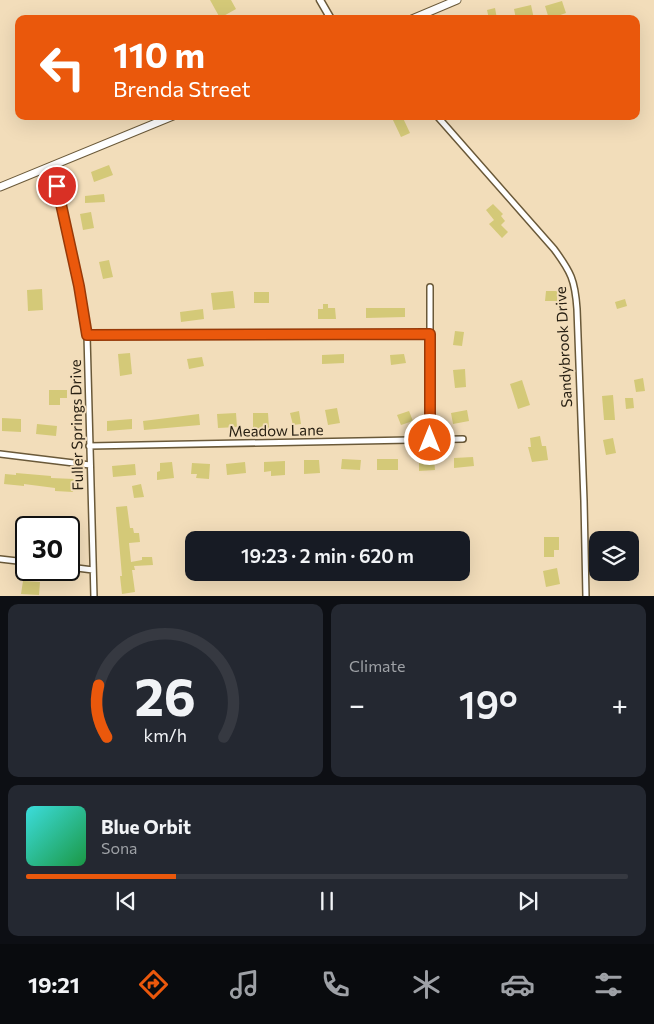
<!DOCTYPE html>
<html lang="en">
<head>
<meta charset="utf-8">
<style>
	body { margin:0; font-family:Commissioner,sans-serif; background:#242831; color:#f1f3f6; height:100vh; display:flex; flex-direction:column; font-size:19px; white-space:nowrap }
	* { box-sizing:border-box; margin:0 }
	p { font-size:16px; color:#9ea1a6 }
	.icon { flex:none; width:28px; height:28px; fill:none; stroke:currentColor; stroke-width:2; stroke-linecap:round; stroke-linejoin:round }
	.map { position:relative; height:596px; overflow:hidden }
	.details { display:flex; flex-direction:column; gap:8px; padding:8px; background:#0d0f14; flex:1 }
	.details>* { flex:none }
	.hud { position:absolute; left:15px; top:15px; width:625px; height:105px; border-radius:10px; box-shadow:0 5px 20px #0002; background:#ea580c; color:#fff; overflow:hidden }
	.controls { position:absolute; left:589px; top:531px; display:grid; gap:10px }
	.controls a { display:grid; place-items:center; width:50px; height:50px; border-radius:10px; background:#171b24; box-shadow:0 5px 20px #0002; font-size:25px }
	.speed { position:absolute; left:15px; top:516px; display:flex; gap:10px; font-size:25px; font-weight:700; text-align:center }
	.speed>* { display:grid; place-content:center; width:65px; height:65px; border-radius:50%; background:#171b24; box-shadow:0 5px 20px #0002; line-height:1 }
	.speed .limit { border:2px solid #111; border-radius:8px; background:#fff; color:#111 }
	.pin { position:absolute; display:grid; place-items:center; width:42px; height:42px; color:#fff; margin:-21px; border:2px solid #fff; border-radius:50%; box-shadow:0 1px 5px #0007 }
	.me { position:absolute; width:55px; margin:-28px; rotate:0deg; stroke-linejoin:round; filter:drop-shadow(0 0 4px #0008) }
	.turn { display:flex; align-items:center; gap:18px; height:105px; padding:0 15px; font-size:22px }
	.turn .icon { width:65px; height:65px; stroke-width:2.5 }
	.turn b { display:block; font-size:35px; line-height:42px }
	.big { font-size:38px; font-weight:600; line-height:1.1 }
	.details .card { flex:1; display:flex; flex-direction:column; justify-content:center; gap:8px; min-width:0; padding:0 18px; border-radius:10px; background:#242831 }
	.details .dial { align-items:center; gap:0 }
	.dial svg { height:130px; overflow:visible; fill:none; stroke:#363941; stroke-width:7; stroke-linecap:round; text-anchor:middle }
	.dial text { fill:#f1f3f6; stroke:none }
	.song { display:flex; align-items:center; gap:15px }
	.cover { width:60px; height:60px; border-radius:8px; background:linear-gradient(135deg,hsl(180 70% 55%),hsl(140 70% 35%)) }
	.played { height:5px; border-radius:2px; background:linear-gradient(90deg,#ea580c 25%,#363941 25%) }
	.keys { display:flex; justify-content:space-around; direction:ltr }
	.heat { display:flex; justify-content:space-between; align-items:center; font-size:28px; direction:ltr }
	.details .tiles { flex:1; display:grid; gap:8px; grid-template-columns:1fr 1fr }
	.card:last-child { grid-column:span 2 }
	.trip { position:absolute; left:185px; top:531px; width:285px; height:50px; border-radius:10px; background:#171b24; box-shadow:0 5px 20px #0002; font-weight:600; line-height:50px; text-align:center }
	.tabs { display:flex; height:80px; justify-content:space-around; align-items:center; background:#090b0e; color:#9ea1a6 }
	.tabs .icon { width:35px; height:35px }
	.tabs .on { color:#ea580c }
	.tabs b { font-size:22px; color:#f1f3f6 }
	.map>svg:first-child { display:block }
	.building { fill:#d4c978 }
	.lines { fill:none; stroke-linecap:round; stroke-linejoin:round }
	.minor-casing { stroke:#6a5939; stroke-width:8 }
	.tertiary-casing { stroke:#6a5939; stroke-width:9 }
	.secondary-casing { stroke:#6a5939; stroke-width:9 }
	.minor { stroke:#fff; stroke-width:5 }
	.tertiary { stroke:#fff; stroke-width:6 }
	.secondary { stroke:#fff; stroke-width:7 }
	.route-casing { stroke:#983908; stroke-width:12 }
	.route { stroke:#ea580c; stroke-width:9 }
	.labels { text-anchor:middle; stroke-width:4; stroke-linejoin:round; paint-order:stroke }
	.street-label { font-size:15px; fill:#292114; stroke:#f2ddba }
</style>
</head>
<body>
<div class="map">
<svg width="654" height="597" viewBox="0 0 654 597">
	<rect width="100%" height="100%" fill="#f2ddba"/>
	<path class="building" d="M210,0H231L236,9L220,18Z
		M562,1L566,13L549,19L545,6Z
		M531,5L534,19H516L514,9Z
		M495,8L497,19H489L487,10Z
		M395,116H402L410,133L401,137L392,118Z
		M109,165L113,175L94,182L91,172Z
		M104,194L105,202L85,203V196Z
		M493,204L503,214L501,216L505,221L501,225L508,232L502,238L489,224L494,220L486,210Z
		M91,212L94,228L83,230L80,214Z
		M109,260L113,277L103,279L99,262Z
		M42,289L43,310L28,311L27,290Z
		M233,291L235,308L213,310L211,293Z
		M546,291H557V301H545Z
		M254,292H269V303H254Z
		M625,299L627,306L617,309L615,302Z
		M323,304H328V308H335L336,319H318V309H323Z
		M366,308H405V317L366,318Z
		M203,309L204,319L181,322L180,312Z
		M455,331L464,332L462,346L453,345Z
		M130,353L132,374L120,376L118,354Z
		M344,354V363L322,364V355Z
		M404,354L406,363L391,365L390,355Z
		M202,357L204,366L189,369L187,359Z
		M465,369L466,387L455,388L453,370Z
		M643,378L645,391L636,392L634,380Z
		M522,380L530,405L518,409L510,384Z
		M49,390H67V398H60V405H49Z
		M613,395L615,420H604L602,396Z
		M625,398H633L634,408L626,409Z
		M337,408L340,423L328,425L325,410Z
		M467,410L469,421L453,424L451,413Z
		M299,411L301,424L293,425L290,413Z
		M409,411L413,421L401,425L397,415Z
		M236,413L237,427L218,428L217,414Z
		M253,413H268L269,428H253Z
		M199,414L200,425L144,430L143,421Z
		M2,418L21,419V432L2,431Z
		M132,419V429L107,431V421Z
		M37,424L57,426L56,436L36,434Z
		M540,436L542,446H546L548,460L532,462L528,447H531L530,438Z
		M613,438L616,453L606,455L603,440Z
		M419,457H434L435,470L419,471Z
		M473,457L474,466L454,468V458Z
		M342,459L361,460L360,470L341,469Z
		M377,459H398V470H377Z
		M304,460H319L320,473L304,474Z
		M285,461V475L271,476V471L264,472V462Z
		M172,462L174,478L157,480V472L160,471V463Z
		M245,462L246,473L227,475L226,464Z
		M192,463L210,464L209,479L196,478L197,474H191Z
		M135,464L136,475L113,477L112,466Z
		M16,473L51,476V478L74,479L73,492L55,491V488L24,484V486L4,484L5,474L16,475Z
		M141,484L144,497L134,498L132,486Z
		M127,506L130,528H133L134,533H139L140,542L129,543L131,562L142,560V557H152L153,565L134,566L135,570H132L135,592L122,594L120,576H122L116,507Z
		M19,533L26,534V543L18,542Z
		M544,537H559V550H554V557H544Z
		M557,568L560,584L546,587L543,571Z
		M23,581L40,582L39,595L21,594Z"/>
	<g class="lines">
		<g class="minor-casing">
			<path id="minor" d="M437,116L554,249C571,272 575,280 577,309L584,501L586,597
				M52,166L79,286L87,335L94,597
				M430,287V439
				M87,335L430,334
				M89,446L463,439
				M0,454L90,465
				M0,559L26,562
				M69,567L93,570"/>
		</g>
		<g class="tertiary-casing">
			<path id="tertiary" d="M320,0L331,19"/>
		</g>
		<g class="secondary-casing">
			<path id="secondary" d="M412,19L457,0
				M0,187L173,116"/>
		</g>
		<use href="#minor" class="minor"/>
		<use href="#tertiary" class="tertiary"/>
		<use href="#secondary" class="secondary"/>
	</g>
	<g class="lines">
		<g class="route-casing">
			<path id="route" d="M57,186L79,286L87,335L430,334V440"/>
		</g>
		<use href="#route" class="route"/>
	</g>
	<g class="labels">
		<g class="street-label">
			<text transform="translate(564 347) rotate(-93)" y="5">Sandybrook Drive</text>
			<text transform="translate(77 425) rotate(-91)" y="5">Fuller Springs Drive</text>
			<text transform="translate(276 431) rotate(-1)" y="5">Meadow Lane</text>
		</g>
	</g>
</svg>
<div class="controls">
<a><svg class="icon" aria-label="layers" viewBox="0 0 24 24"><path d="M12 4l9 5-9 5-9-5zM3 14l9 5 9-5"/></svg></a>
</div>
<div class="speed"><div class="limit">30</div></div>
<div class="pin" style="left:57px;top:186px;background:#d93025"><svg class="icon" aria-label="arrive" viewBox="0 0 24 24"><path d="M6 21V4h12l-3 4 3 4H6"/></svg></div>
<svg class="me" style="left:430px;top:440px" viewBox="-20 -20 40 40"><circle r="17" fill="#ea580c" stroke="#fff" stroke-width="3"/><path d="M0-11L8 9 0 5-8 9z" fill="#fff"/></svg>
<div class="trip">19:23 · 2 min · 620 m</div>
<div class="hud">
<div class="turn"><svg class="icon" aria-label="left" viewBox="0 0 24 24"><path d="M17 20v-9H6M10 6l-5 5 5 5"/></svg><div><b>110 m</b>Brenda Street</div></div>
</div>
</div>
<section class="details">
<div class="tiles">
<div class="card dial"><svg viewBox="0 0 100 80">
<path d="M14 69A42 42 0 1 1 86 69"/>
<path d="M14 69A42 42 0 0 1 9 37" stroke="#ea580c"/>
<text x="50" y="56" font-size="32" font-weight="700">26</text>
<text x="50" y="72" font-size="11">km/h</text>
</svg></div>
<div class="card"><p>Climate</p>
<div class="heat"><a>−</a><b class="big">19°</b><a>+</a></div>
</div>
<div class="card">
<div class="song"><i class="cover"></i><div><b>Blue Orbit</b><p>Sona</p></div></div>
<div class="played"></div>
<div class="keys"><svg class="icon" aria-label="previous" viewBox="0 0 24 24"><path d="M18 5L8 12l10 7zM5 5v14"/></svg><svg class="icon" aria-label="pause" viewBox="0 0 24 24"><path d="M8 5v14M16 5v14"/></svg><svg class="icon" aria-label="next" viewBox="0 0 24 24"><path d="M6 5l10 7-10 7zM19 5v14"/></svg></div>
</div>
</div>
</section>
<nav class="tabs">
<b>19:21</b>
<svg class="icon on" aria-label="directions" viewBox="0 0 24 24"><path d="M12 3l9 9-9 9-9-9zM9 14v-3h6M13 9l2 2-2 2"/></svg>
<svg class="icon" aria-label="music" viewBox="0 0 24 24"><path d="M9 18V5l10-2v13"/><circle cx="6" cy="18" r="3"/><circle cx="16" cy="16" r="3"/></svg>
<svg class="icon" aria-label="phone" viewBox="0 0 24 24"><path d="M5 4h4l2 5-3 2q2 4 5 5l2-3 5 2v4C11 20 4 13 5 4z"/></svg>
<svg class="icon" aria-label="climate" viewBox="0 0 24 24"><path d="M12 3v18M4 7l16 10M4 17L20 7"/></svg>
<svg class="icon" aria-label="car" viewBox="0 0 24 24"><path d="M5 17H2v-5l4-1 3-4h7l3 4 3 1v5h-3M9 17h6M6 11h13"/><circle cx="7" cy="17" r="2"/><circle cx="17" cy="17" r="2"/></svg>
<svg class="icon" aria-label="filters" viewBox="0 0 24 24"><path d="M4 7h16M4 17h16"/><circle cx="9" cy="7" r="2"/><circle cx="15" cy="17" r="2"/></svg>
</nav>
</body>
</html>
